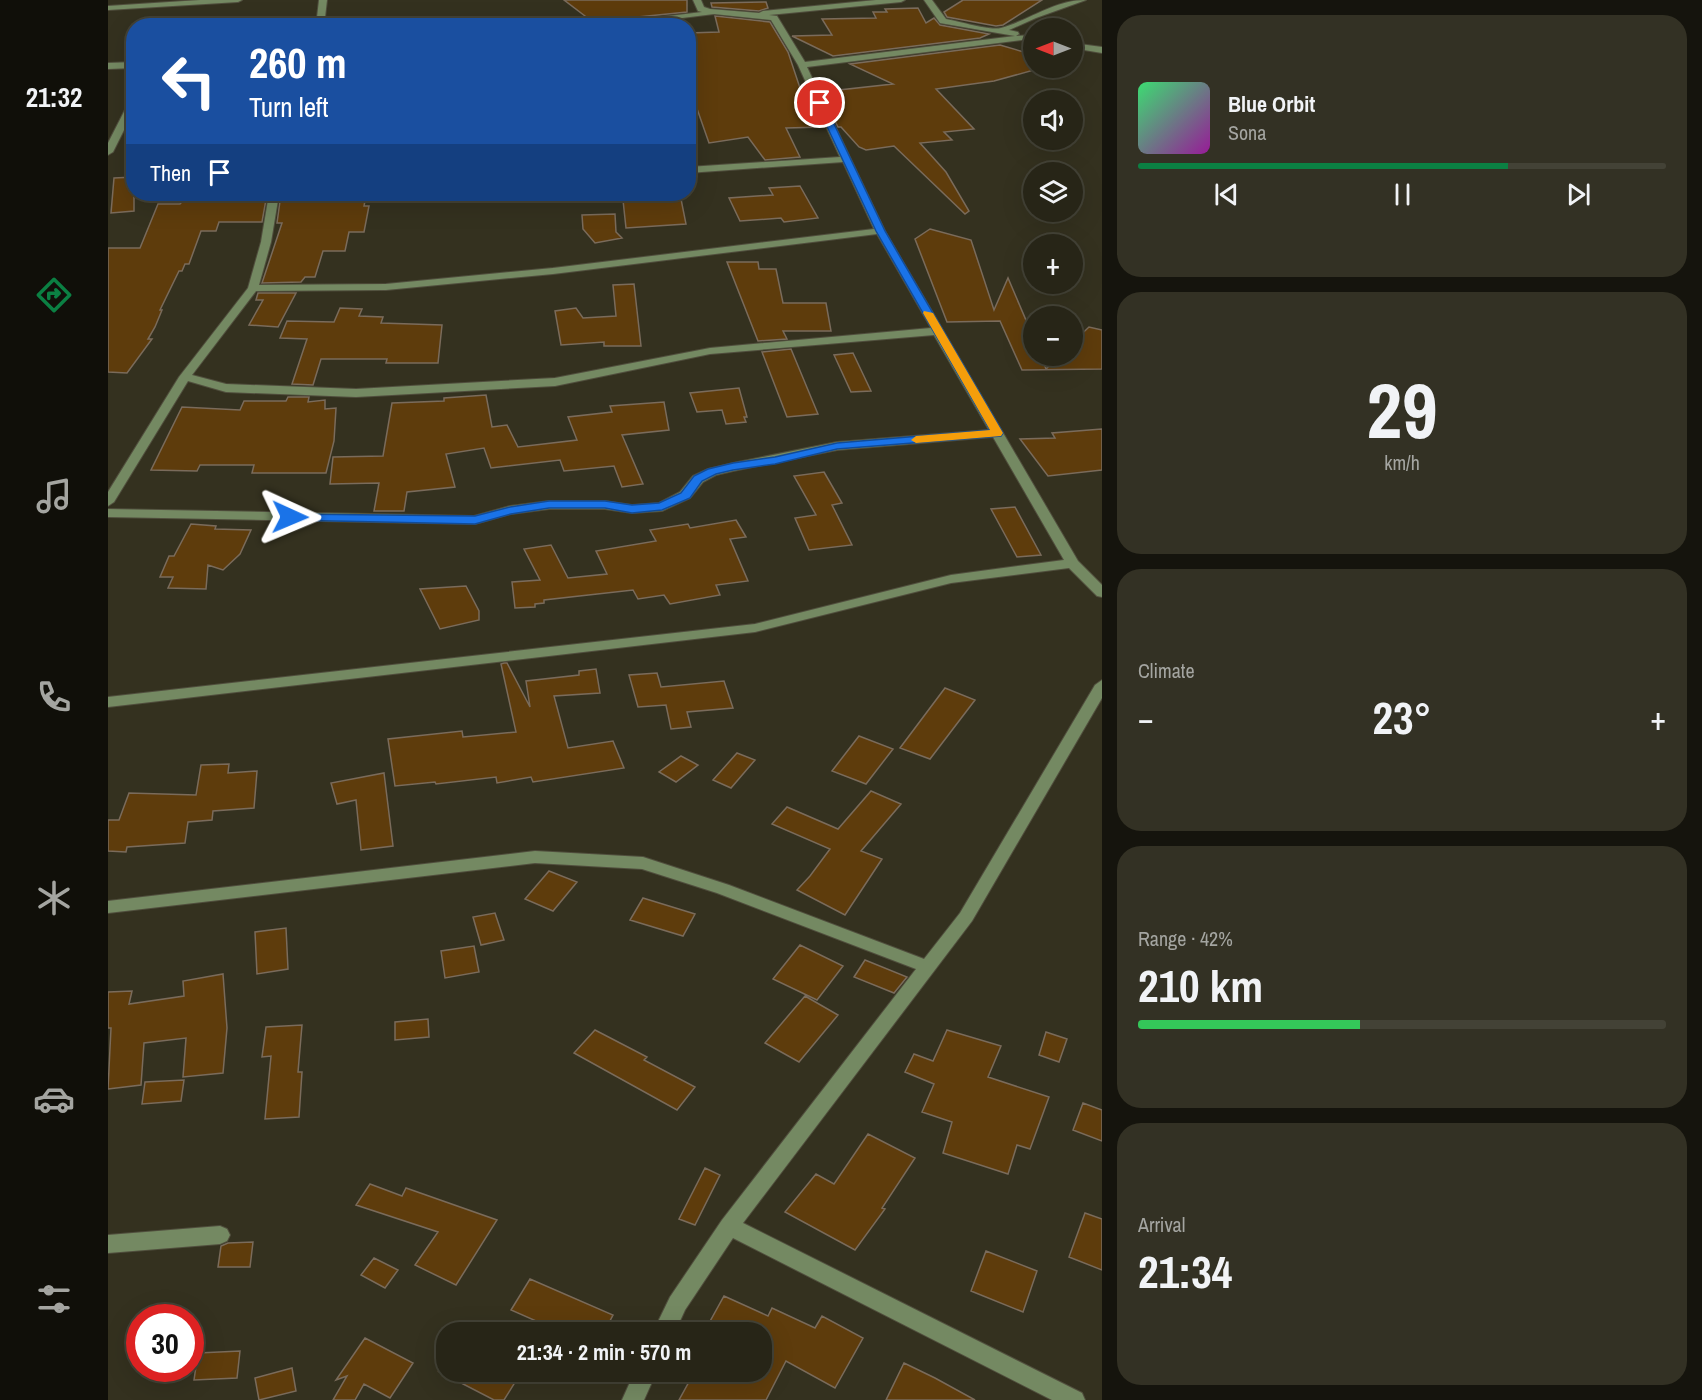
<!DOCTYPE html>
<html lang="en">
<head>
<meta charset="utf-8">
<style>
	body { margin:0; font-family:"Archivo Narrow",sans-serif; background:#333124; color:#f1f3f6; height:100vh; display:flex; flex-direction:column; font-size:22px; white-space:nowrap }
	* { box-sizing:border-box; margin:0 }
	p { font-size:20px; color:#a4a5a1 }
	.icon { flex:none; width:33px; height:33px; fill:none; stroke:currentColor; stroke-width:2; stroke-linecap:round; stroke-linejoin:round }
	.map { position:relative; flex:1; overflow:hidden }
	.sheet { display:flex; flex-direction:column; gap:15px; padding:15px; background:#15140d; width:600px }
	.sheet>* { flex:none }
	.banner { position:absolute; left:18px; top:18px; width:570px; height:183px; border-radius:24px; box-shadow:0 6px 24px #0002,0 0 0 2px #434236; background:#1a4fa0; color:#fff; overflow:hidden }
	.needle { width:39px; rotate:270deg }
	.controls { position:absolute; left:915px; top:18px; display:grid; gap:12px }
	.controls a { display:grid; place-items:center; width:60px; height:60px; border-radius:50%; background:#272517; box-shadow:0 6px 24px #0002,0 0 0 2px #434236; font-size:30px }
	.speed { position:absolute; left:18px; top:1304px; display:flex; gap:12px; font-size:30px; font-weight:700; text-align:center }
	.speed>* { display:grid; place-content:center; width:78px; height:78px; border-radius:50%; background:#272517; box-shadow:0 6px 24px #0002,0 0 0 2px #434236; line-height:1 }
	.speed .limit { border:9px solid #d22; background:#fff; color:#111 }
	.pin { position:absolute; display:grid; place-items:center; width:51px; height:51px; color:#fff; margin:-26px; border:3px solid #fff; border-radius:50%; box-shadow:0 2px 6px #0007 }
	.me { position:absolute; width:66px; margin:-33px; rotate:91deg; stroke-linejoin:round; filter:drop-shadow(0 0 4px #0008) }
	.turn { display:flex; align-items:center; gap:21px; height:126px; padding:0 24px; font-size:27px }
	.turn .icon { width:78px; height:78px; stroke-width:2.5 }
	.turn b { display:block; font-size:42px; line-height:51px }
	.then { display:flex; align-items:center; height:57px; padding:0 24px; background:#0003; gap:12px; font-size:22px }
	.big { font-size:45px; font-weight:800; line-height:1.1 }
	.sheet .card { flex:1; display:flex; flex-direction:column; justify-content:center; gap:9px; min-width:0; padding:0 21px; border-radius:24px; background:#333124 }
	.sheet .dial { align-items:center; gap:0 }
	.dial b { font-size:78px; line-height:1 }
	.song { display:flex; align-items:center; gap:18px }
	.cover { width:72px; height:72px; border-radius:9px; background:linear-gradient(135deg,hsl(140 70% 55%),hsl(300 70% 35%)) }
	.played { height:6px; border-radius:3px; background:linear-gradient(90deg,#0b8043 70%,#434236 70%) }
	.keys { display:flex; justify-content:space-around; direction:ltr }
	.heat { display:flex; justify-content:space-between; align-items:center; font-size:33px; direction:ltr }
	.charge { height:9px; border-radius:4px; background:linear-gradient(90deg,#34c759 42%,#434236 0) }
	.trip { position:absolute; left:328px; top:1322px; width:336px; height:60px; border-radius:24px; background:#272517; box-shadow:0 6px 24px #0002,0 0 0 2px #434236; font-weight:800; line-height:60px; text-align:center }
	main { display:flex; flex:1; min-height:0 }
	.tabs { display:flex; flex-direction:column; width:108px; justify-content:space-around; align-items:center; background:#100f09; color:#a4a5a1 }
	.tabs .icon { width:42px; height:42px }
	.tabs .active { color:#0b8043 }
	.tabs b { font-size:27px; color:#f1f3f6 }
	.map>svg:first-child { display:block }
	.building { fill:#5e3c0c; stroke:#7a6b5b; stroke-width:1.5 }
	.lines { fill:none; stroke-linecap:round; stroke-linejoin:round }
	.minor-casing { stroke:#504e3d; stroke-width:2 }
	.minor { fill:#748962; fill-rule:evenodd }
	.route { fill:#1a73e8; stroke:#114b97; stroke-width:1.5 }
	.slow { fill:#f59e0b }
</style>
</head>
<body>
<main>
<nav class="tabs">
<b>21:32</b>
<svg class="icon active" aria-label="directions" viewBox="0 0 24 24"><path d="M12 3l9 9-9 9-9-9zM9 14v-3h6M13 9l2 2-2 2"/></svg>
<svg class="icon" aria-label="music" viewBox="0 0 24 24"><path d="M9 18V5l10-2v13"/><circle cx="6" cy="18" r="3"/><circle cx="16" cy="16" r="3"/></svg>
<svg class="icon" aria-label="phone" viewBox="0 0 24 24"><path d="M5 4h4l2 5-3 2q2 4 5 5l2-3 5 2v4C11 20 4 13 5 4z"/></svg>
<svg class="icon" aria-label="climate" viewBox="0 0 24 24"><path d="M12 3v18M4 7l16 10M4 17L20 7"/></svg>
<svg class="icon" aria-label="car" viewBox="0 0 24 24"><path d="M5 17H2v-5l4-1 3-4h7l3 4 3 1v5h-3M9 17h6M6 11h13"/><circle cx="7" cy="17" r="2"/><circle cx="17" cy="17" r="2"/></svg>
<svg class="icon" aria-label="filters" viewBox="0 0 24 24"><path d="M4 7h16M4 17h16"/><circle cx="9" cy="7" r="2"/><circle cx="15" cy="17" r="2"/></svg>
</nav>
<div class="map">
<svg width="994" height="1400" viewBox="0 0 994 1400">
	<rect width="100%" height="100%" fill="#34311f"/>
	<path class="building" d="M456,0H579V12L490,21L489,18L481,19Z
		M855,0H934L895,25L888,26L839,17L836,12Z
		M658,2L660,8L651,11L604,7L603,3Z
		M810,8L818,23L826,18L832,25L881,34L872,38L725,56L684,36L724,35L714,19L768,18L765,12H779L777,9Z
		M607,16L662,22L680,52L694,94L700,93L716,127L678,128L692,157L657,160L640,137L601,143L580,83V33L611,32Z
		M892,45L926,55V70L886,81L828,89L866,129L836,132L844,140L812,143L838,172L861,211L857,214L786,146L758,150L751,147L733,127H730L713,92L785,84L742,64Z
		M26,177V211L3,213L6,178Z
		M692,186L710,218L676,222L673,218L632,221L621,198L665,195L661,188Z
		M81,194H159L154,222H111L108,231H93L81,264H77L74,271H71L52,310H54L47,327L40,339H44L19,373L0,372V248H32L50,204H72Z
		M173,194H195L193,201H257L256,206H261L256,232H241L237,251H215L207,277H197L193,282L154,283L174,223H169Z
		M552,194H572L578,224L518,228L515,200H554Z
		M507,214L508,232L514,238L487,243L475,229L474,215Z
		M822,229L863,240L886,310L900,278L926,339V356H933L938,369L952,356H964V343L981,327L994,330V369L914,370L892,321L839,322L807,239Z
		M619,262H650L651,269H668L675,303H718L723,331H675L679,339L650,341Z
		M526,284L533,346H496V342L453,345L447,311L468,308L475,318L508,316L505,285Z
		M150,293H188L170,327L141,325L155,300H148Z
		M232,308L254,309L251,316L275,317L273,323L334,325L330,363H278L279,359H213L205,385L184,384L199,339L172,338L179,321L226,322Z
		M683,349L710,414L679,417L654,352Z
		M745,353L763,391L743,392L726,355Z
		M631,388L639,417H636L638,422L618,424L614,410L589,412L582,393Z
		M378,395L384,427L399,425L410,447L469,440L460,417L504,412L502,406L556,402L561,430L514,435L535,484L514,487L506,466L456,471L452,460L383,468L376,448L338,454L347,487L299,492L296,511H266L271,483L222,484L225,457L275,456L284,403L336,401V398Z
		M180,397H201L200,402L217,400V409L228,408L226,441L218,473H144L146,465H92L89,471L43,470L74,407L132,410L136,401H178Z
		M994,429V470L940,476L912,439L947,438L944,433Z
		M716,472L734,503L724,505L744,545L701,550L687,518L708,515L686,476Z
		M907,507L933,555L909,557L883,509Z
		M628,520L638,537L622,539L640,581L608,585L612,595L562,604L556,595L530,599L525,590L436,600V603L427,604V607L407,608L404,582L432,580L416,549L443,545L460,578L499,574L488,551L548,541L542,530L580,524L582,528Z
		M83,524L108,526L107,529L143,530L132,554L115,570L100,565L98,589L60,588L65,577H52L61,556H66Z
		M358,586L371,611V620L332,629L312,589Z
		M396,663H399L422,707L418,681L471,675V671L488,669L492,693L446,696L460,748L505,741L516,768L425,782L423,777L389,783L388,777L328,784L327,782L287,786L280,739L354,731L355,737L408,732L393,664Z
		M549,673L553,687L616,681L625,708L579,712L583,727L563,729L558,705L530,707L521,675Z
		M837,688L867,700L822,759L792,748Z
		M751,736L785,749L758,784L724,771Z
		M629,753L647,760L623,788L605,780Z
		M573,756L590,765L568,782L551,772Z
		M121,764L120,773L149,771L146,808L105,811L104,820L80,822L77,843L19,847L18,852L0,851V820H11L21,793L88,795L93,765Z
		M276,773L285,846L253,850L248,800L229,804L223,783Z
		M763,791L793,804L753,851L774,859L737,915L689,890L702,876L722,849L664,824L679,807L730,829Z
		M441,871L469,882L445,911L417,899Z
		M535,898L587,914L575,936L522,920Z
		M387,913L396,940L373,945L365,917Z
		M178,928L180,969L149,974L147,932Z
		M692,945L735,966L709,1000L665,979Z
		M366,946L371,972L337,978L333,951Z
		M757,960L799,977L786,993L746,977Z
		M115,974L119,1028L115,1073L75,1077L78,1038L36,1043L33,1085L0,1089L3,1028H0V992L24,991L21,1004L76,996L75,981Z
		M697,996L730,1015L691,1062L657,1043Z
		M320,1019L321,1037L287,1040V1022Z
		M194,1025L190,1072H194L191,1117L157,1119L163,1056L154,1057L158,1027Z
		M487,1030L539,1057L536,1060L587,1087L569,1110L466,1053Z
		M839,1030L893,1046L880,1077L941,1097L922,1149L909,1145L900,1174L835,1153L844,1122L814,1112L826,1084L797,1072L806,1054L825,1061Z
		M938,1032L959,1039L951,1062L931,1055Z
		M76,1080L73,1101L34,1104L37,1082Z
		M975,1103L994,1110V1141L965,1130Z
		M760,1134L807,1158L774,1208L777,1209L747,1250L677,1212L708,1174L726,1184Z
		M597,1168L612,1175L587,1225L571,1219Z
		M262,1184L294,1196L298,1188L389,1220L348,1285L307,1265L330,1232L248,1205Z
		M977,1213L994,1219V1270L961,1257Z
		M145,1242L142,1267H110L113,1246L120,1243Z
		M878,1251L929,1271L915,1312L863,1291Z
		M266,1258L290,1270L277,1288L253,1275Z
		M422,1279L505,1315L496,1332H453L403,1310Z
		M616,1296L660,1316L664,1308L707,1328L714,1316L755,1338L727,1388L678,1361L658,1400H571L587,1371H654V1332H615L600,1325Z
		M257,1338L305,1363L282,1398L256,1384L247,1400H225L239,1376L228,1380Z
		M132,1351L129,1378L86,1380L90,1353Z
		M796,1363L827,1378L867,1400H778Z
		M184,1368L188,1391L151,1400L147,1378Z
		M330,1371H414L396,1400H386Z"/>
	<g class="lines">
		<g class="minor-casing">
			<path id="minor" d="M92,0H134L130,2L0,10V6Z
				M211,0H219L216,26H208Z
				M585,0H593L596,7L602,9L651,13L655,11L768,0H797L793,2L661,15L669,16L697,62L907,36L832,23L816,0H824L838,19C850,21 882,31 893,28C922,20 946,0 978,0L928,18L901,30L910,32L911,34L908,36L925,35V39H922L699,67L777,231L970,561L994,585V597L989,596L961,568L843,583L647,632L0,707V697L647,624L843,575L956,560L885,437L729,450L625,471L608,475L595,482L582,498L554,511L524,513L497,509H441L403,514L367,524L0,517V509L366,516L402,506L441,501H497L524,505L551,503L572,492L585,476L600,469L625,463L729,442L881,430L826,335L602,354L447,386L248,397L118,392L80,381L6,502L0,506V492L71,377L140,288L153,242L161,194H171L163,242L151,285L278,284L445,268L766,229L735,162L580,173V167L732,157L690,65L663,20L606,14L510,26H479L594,12L590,11ZM769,234L823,328L602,348L447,378L248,389L118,384L84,375L148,291L278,290L445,274Z
				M964,43L994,47V53L964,48Z
				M26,62V68L0,69V63Z
				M26,97V110L5,152L0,155V143L22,100Z
				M304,194H383L378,197L306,199L301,196Z
				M994,680V698L864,921L635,1223L974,1393L977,1400H944L625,1238L577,1310L567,1332H545L562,1297L614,1220L808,969L609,893L534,869L427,863L0,913V901L427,851L535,857L621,885L816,959L852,913L987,685Z
				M112,1226L119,1229L122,1235L119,1241L112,1244L0,1253V1235Z
				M527,1371H549L536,1400H514Z"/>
		</g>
		<use href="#minor" class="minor"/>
	</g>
	<path class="route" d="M712,100L716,103L777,231L895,433L893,436L729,449L667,464L625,470L608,474L594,481L582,498L554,510L524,513L497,508H441L403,514L367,524L178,520L176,517L182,514L367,516L402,507L441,501H497L524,505L551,503L573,493L586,476L600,469L625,463L667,457L729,443L882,430L768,231L708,103Z"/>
	<path class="slow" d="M816,311L825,313L895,433L893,436L808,443L803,440L808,436L882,430L815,313Z"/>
</svg>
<div class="controls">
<a><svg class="needle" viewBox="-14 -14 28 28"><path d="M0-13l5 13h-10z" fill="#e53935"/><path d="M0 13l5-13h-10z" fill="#a4a5a1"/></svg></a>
<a><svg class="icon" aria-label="sound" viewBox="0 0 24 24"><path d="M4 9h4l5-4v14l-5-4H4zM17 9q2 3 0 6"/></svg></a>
<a><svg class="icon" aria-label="layers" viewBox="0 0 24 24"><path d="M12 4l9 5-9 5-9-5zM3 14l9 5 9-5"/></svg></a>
<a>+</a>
<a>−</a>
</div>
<div class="speed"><div class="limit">30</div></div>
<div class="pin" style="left:712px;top:103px;background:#d93025"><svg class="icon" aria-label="arrive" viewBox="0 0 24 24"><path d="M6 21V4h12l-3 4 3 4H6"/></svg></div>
<svg class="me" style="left:182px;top:517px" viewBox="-20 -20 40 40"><path d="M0-17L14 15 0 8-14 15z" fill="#1a73e8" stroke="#fff" stroke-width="4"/></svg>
<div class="trip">21:34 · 2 min · 570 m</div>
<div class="banner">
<div class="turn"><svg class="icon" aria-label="left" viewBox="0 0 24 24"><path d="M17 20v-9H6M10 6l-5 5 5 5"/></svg><div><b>260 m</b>Turn left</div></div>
<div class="then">Then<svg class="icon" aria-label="arrive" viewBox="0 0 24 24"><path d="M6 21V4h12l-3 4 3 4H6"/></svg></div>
</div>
</div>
<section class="sheet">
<div class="card">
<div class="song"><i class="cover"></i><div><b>Blue Orbit</b><p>Sona</p></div></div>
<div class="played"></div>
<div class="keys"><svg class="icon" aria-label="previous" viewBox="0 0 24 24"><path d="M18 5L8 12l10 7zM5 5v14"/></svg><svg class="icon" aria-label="pause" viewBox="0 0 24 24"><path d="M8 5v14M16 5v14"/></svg><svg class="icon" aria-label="next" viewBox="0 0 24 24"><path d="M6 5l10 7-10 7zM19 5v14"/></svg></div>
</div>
<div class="card dial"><b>29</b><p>km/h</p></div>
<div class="card"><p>Climate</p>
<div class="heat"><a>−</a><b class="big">23°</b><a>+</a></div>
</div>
<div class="card"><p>Range · 42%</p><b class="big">210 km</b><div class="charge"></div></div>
<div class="card"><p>Arrival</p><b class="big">21:34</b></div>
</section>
</main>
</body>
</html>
